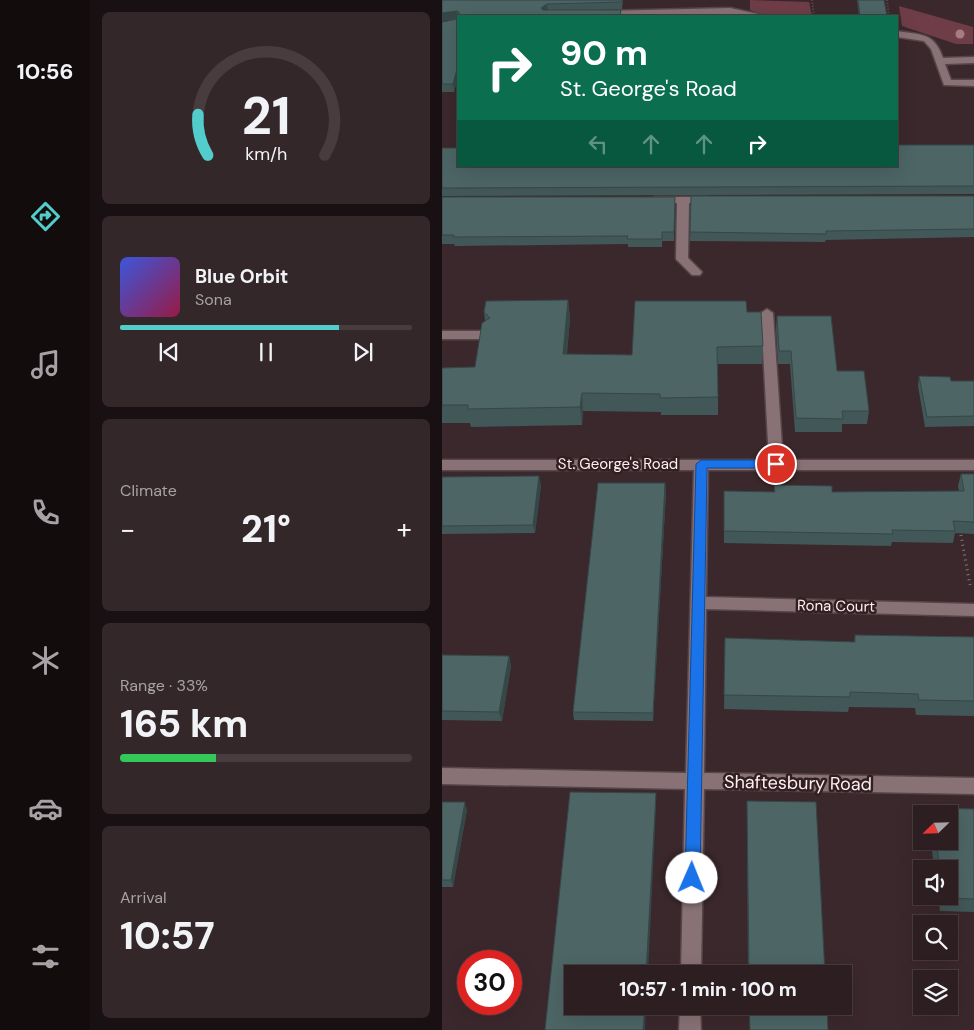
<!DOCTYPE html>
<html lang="en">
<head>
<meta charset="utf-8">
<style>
	body { margin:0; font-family:"DM Sans",sans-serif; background:#34272a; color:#f1f3f6; height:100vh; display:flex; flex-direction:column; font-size:19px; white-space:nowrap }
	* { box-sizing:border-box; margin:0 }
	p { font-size:16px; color:#a6a2a5 }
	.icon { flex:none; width:28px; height:28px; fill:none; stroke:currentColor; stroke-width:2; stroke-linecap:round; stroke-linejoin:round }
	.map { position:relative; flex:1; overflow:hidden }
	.sheet { display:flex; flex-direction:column; gap:12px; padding:12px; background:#181012; width:352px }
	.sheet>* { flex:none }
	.banner { position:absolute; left:15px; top:15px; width:441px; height:152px; border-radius:0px; box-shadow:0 5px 20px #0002,0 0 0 1px #483c3f; background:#0b6e4f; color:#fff; overflow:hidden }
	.needle { width:32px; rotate:247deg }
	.fabs { position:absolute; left:471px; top:805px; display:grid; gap:10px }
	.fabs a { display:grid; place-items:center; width:45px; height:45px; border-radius:0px; background:#2c1e21; box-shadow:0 5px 20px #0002,0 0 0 1px #483c3f; font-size:25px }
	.speed { position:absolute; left:15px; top:950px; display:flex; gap:10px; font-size:25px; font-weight:700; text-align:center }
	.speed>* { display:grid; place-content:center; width:65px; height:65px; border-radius:50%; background:#2c1e21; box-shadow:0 5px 20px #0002,0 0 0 1px #483c3f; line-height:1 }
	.speed .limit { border:8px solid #d22; background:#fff; color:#111 }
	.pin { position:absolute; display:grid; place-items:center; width:42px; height:42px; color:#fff; margin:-21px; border:2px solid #fff; border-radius:50%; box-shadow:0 1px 5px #0007 }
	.me { position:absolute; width:55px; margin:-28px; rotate:1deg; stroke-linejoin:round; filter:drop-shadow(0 0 4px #0008) }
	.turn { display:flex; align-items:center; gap:18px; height:105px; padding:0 20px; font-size:22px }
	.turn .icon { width:65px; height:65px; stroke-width:2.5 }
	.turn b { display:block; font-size:35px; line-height:42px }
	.lanes { display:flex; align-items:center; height:48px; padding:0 20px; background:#0003; justify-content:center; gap:25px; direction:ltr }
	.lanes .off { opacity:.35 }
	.big { font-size:38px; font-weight:800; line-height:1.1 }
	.sheet .tile { flex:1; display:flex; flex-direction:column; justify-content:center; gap:8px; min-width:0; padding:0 18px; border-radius:8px; background:#34272a }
	.sheet .dial { align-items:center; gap:0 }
	.dial svg { height:130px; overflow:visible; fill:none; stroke:#483c3f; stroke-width:7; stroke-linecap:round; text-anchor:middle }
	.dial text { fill:#f1f3f6; stroke:none }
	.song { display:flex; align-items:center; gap:15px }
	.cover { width:60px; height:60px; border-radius:8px; background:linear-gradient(135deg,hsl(230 70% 55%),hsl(340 70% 35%)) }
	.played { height:5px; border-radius:2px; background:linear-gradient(90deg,#52cdcc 75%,#483c3f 75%) }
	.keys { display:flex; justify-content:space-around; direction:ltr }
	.heat { display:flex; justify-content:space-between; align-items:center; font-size:28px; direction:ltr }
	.charge { height:8px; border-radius:4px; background:linear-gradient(90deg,#34c759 33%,#483c3f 0) }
	.trip { position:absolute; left:122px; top:965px; width:288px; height:50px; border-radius:0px; background:#2c1e21; box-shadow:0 5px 20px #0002,0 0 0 1px #483c3f; font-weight:800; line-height:50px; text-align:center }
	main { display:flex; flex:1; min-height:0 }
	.tabs { display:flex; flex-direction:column; width:90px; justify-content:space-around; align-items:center; background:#120c0d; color:#a6a2a5 }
	.tabs .icon { width:35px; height:35px }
	.tabs .current { color:#52cdcc }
	.tabs b { font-size:22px; color:#f1f3f6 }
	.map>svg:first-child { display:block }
	.green { fill:#6f3d48 }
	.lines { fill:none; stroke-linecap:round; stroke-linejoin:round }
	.minor-casing { stroke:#564649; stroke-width:3 }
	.path-far1 { stroke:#877679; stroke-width:2; stroke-dasharray:0.5 2.5; stroke-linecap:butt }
	.path { stroke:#877679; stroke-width:3; stroke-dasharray:1 4; stroke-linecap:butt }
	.minor { fill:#897276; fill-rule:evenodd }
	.tree { fill:#a57c83 }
	.wall { fill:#425757 }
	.shaded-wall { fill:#364747 }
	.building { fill:#4d6565; stroke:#364747 }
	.route { fill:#1a73e8; stroke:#114b97 }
	.labels { text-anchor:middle; stroke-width:5; stroke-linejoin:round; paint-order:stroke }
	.street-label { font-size:15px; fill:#fceff1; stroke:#311f22 }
	.near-street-label { font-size:18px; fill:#fceff1; stroke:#311f22 }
</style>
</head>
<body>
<main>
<nav class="tabs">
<b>10:56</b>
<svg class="icon current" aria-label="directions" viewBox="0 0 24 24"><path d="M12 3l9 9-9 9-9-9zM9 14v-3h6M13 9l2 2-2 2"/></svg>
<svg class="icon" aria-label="music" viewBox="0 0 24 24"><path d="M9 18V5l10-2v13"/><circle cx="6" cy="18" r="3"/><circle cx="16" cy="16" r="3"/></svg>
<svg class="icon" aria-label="phone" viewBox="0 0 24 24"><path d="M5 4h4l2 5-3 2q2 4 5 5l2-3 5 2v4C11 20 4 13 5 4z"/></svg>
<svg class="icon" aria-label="climate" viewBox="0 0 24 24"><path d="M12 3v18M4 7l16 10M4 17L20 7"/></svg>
<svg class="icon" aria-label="car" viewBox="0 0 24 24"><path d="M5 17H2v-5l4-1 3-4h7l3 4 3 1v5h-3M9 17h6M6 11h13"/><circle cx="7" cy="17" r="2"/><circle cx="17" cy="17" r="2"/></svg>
<svg class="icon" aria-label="filters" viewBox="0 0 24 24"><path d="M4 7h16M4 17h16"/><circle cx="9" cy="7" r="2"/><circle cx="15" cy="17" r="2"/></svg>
</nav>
<section class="sheet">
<div class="tile dial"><svg viewBox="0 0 100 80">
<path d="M14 69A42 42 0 1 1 86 69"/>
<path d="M14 69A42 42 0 0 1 8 44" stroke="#52cdcc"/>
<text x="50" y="56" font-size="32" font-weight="700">21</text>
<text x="50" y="72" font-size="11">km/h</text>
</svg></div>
<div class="tile">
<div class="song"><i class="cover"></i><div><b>Blue Orbit</b><p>Sona</p></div></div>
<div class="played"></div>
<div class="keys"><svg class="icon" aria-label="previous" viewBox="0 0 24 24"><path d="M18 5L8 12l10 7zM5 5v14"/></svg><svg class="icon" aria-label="pause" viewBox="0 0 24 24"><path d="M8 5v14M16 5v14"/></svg><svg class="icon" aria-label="next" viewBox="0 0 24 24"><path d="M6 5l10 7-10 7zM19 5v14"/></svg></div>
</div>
<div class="tile"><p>Climate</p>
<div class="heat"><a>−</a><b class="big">21°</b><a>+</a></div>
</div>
<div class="tile"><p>Range · 33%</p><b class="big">165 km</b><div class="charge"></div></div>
<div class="tile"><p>Arrival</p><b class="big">10:57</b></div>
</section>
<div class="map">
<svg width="532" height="1030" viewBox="0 0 532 1030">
	<rect width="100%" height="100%" fill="#3b282c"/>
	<path class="green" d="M308,0L367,2L370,16C349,16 328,19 308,10Z
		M457,6L531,27V44H514L460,26Z"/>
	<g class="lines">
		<g class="minor-casing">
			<path id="minor" d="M288,8L316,14L317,16H301L288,14L158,16L156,14L160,11Z
				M455,31C479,35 492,32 501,58L532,57V63L503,64L509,80H532V86L502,85L489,49L482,41L455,37Z
				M213,197H268L274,200L268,203H247L246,258L260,272L258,275H250L234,259L235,203L209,202L207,200Z
				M325,309L331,313L341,460H532V470H266L264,597L532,604V616L264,609L262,773L532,778V794L262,789L259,974H239L243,789L0,784V768L244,773L252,470H0V460H327L319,313Z
				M0,331H43L49,335L43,339H0Z
				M238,1006H258L259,1030H237Z"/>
		</g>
		<path class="path-far1" d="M370,0L372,16
			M445,0L447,16"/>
		<path class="path" d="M518,530L528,585"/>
		<use href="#minor" class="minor"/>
	</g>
	<circle class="tree" cx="518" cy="34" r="4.5"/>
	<path class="wall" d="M0,0H181L180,9L154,10H179V16H16V77L12,92H0V22L16,19L0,21Z
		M415,0H442L445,16H417Z
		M532,145V194L0,196V148Z
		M249,196H532V237L384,240L383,242L248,241Z
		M233,197L232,241H220V247H186V244L13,246L12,244H0V198Z
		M126,300L128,318L125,354L190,355L305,312L321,346L320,364H276V415H219V412L141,411L140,425L29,427L28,423H0V368L33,367L43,321L42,312Z
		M335,316L395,371L427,411L425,424H400V432H353L348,364H336L334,329Z
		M477,376L509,381H532V426L483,427L476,386Z
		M519,474H532V534L513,533L511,543L450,542L449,546L282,543V491L332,492V485L390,492L517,491L516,486Z
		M0,477L99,485L93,533L0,534Z
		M223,483L224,492L211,721L132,720L131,712Z
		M413,635L532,637V716L474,715L473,708L407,707L406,712L282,709L283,638L412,642Z
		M0,655L67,656L69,666L60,721L0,720Z
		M305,801L383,974H306Z
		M0,802L25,810L11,887H0Z
		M490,808L532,809V912L498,911L496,896H508V869H492L489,841H508V814H489Z"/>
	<path class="shaded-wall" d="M105,4L106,11L100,16L99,8Z
		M15,11L16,18L0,21V13Z
		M16,65V77L12,92L11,84Z
		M126,300L128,318L123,372L121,354Z
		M140,393L141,411L140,425L138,407Z
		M97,476L99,485L93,533L91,525Z
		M223,483L224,492L211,721V713Z
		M67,656L69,666L60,721L57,712Z
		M214,793V806L206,974H204Z
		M23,802L25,810L11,887L9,880Z
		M203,1006H204L203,1030H201Z"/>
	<path class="building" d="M0,0H180V2L105,4L99,8L101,10H179L178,16H17V12L15,11L0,13Z
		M416,0H442L445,16H418Z
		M16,19V65L11,84H0V22Z
		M455,145H532V186L0,188V148H16V166H455Z
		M249,196H532V229L384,231V234L248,232Z
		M0,197H233L232,232H220V239H185L186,236L11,237L12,235H0Z
		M126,300L121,354L190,355L193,301H304L305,312H319L321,346L275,347L276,397L218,398V394L140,393L138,407L26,409V405H0V368L33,367L40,323L48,318L42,312L44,301Z
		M335,316H389L395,371H422L427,411H400L401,419L354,418L349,351H337Z
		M477,376L508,377L509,381H532V416L485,417Z
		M519,474H532V522L511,521L513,531L450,530L451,534L282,531V491L333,492L332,485L390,486V492L522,491Z
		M97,476L91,525L0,526V477Z
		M156,483H223L211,713L131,712Z
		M413,635L532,637V701L477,700L476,694L408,692V697L282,695L283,638L413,642Z
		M0,655L67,656L57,712L0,711Z
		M128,792L214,793L204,974H131V1006H203L201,1030H103Z
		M305,801L374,802L383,974H307Z
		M0,802H23L9,880H0Z
		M490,808L532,809V899L502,898V896H508V869H498L494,841H508V814H491Z
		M307,1006H385L386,1030H308Z"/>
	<path class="route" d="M259,460H334L340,464L334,468H265L258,878L255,883L250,885L245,883L243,878L254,464Z"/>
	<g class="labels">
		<g class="street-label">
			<text x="176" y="469">St. George's Road</text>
			<text transform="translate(394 606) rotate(1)" y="5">Rona Court</text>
		</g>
		<g class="near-street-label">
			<text transform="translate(356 783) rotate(1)" y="6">Shaftesbury Road</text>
		</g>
	</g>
</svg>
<div class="fabs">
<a><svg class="needle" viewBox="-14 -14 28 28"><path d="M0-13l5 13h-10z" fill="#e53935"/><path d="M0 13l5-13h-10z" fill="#a6a2a5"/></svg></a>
<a><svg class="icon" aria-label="sound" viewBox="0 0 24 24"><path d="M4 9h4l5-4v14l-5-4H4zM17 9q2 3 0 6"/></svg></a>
<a><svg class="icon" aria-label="search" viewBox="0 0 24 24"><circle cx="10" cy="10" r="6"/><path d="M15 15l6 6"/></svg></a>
<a><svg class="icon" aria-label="layers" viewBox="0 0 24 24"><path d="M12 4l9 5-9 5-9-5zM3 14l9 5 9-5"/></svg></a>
</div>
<div class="speed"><div class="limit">30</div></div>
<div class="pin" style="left:334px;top:464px;background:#d93025"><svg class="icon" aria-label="arrive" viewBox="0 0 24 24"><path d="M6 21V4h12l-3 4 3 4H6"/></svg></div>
<svg class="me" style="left:250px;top:878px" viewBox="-20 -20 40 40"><circle r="19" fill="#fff"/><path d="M0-13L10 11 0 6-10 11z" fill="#1a73e8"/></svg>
<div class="trip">10:57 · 1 min · 100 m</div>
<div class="banner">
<div class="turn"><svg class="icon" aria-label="right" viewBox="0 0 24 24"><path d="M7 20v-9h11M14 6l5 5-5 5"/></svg><div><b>90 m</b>St. George's Road</div></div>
<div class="lanes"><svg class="icon off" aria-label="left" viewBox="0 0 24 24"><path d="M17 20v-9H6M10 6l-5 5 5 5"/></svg><svg class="icon off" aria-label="ahead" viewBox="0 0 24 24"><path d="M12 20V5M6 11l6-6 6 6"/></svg><svg class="icon off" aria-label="ahead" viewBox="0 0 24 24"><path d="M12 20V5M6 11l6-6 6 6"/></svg><svg class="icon" aria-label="right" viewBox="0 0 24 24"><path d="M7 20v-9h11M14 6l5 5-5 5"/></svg></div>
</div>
</div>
</main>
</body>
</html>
